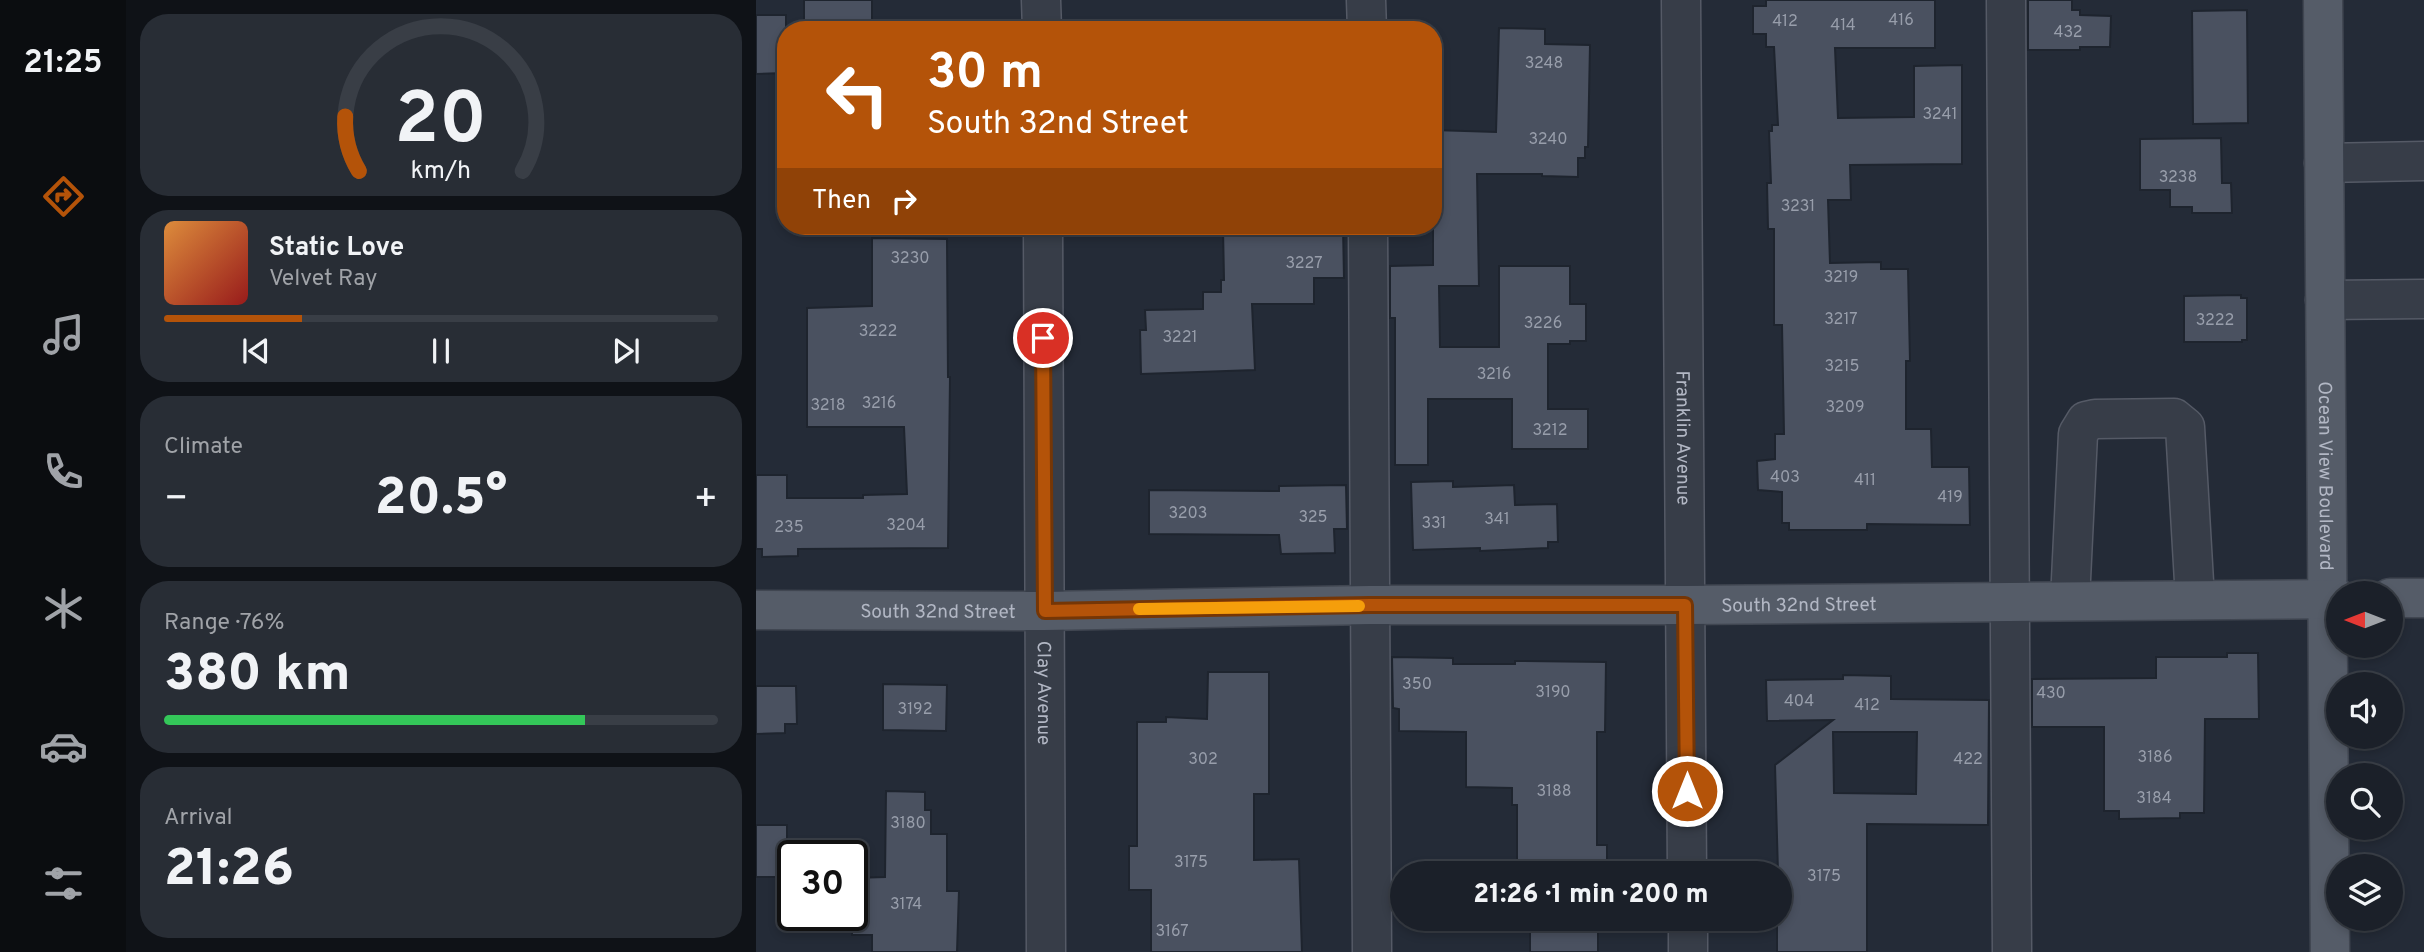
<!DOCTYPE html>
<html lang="en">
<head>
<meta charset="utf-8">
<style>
	body { margin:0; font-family:Overpass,sans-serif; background:#282d35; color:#f1f3f6; height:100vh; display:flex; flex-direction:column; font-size:26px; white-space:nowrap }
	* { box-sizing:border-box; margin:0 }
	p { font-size:23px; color:#a0a3a8 }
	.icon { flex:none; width:38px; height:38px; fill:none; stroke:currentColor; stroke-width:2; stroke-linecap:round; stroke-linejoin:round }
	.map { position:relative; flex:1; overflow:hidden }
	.side { display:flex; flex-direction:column; gap:14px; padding:14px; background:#0f1217; width:630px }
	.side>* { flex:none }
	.banner { position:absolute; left:21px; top:21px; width:665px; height:214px; border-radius:28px; box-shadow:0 4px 10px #0003,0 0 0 2px #393e46; background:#b45309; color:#fff; overflow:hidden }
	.needle { width:46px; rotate:270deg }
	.buttons { position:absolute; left:1570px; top:581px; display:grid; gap:14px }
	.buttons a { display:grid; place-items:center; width:77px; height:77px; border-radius:50%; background:#1b2029; box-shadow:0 4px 10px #0003,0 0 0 2px #393e46; font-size:35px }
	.speed { position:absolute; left:21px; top:840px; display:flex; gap:14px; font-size:35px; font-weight:700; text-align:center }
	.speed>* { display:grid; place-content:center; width:91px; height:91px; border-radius:50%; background:#1b2029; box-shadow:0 4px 10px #0003,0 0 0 2px #393e46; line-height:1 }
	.speed .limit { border:4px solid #111; border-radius:10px; background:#fff; color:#111 }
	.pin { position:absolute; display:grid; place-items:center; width:60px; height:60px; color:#fff; margin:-30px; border:4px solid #fff; border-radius:50%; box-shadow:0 2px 7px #0007 }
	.me { position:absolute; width:77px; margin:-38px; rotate:0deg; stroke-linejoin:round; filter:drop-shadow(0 0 5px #0008) }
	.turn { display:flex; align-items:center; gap:24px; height:147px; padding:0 35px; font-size:32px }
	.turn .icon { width:91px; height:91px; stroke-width:2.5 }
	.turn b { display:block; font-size:49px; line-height:60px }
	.then { display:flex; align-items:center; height:66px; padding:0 35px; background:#0003; gap:14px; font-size:26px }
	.big { font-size:52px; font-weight:800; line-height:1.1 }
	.side .widget { flex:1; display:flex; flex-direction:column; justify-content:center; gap:10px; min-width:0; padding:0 24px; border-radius:28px; background:#282d35 }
	.side .dial { align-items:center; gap:0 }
	.dial svg { height:182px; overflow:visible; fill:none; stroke:#393e46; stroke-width:7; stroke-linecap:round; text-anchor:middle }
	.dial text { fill:#f1f3f6; stroke:none }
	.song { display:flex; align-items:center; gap:21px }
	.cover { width:84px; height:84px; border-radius:10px; background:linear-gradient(135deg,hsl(30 70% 55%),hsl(0 70% 35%)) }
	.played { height:7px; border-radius:4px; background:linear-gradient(90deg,#b45309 25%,#393e46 25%) }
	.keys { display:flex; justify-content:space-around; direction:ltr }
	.heat { display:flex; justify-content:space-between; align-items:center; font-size:38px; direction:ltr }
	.charge { height:10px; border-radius:5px; background:linear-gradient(90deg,#34c759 76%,#393e46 0) }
	.trip { position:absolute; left:634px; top:861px; width:402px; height:70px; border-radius:35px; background:#1b2029; box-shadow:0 4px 10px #0003,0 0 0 2px #393e46; font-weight:800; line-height:70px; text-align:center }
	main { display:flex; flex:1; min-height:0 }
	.tabs { display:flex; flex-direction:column; width:126px; justify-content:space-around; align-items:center; background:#0b0d10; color:#a0a3a8 }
	.tabs .icon { width:49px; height:49px }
	.tabs .active { color:#b45309 }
	.tabs b { font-size:32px; color:#f1f3f6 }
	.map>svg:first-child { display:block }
	.building { fill:#4a5160; stroke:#1e242e; stroke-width:2; fill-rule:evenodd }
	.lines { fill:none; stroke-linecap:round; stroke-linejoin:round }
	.minor-casing { stroke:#555a66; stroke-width:41 }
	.major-casing { stroke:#404651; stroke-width:41 }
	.minor { stroke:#373d48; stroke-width:38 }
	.major { stroke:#555c68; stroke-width:38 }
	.route-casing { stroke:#753606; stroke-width:18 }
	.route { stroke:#b45309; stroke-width:12 }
	.slow { stroke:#f59e0b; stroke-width:12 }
	.labels { text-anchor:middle; stroke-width:6; stroke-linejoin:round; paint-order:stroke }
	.number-label { font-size:16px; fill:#989eab }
	.street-label { font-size:19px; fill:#b2b7c4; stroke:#1c222c }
</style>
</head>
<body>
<main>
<nav class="tabs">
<b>21:25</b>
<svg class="icon active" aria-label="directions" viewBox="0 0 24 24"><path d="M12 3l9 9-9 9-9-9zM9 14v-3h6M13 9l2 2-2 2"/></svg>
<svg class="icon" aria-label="music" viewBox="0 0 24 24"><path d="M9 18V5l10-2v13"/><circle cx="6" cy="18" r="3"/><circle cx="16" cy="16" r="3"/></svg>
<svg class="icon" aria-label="phone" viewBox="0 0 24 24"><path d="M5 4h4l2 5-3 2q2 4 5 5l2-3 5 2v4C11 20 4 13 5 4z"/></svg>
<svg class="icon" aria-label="climate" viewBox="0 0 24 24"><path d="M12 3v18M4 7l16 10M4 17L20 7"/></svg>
<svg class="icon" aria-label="car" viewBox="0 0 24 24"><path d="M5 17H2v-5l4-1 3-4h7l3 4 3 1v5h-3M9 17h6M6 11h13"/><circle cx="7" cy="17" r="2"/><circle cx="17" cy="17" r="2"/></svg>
<svg class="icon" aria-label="filters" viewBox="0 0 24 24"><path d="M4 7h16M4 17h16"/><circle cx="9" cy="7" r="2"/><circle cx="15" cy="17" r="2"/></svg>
</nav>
<section class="side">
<div class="widget dial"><svg viewBox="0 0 100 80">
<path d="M14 69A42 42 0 1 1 86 69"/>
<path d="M14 69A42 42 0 0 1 8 45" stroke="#b45309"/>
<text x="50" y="56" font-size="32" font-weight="700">20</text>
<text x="50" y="72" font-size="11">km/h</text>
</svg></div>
<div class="widget">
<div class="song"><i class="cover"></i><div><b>Static Love</b><p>Velvet Ray</p></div></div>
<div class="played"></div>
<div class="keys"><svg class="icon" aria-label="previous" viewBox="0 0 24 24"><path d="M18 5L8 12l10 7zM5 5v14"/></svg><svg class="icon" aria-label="pause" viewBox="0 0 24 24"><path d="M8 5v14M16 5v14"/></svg><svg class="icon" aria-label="next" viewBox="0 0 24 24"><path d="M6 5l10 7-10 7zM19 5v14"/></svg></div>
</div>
<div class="widget"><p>Climate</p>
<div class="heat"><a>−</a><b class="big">20.5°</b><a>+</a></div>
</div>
<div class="widget"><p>Range · 76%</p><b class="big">380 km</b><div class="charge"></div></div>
<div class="widget"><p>Arrival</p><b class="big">21:26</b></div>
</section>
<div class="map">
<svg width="1668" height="952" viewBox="0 0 1668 952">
	<rect width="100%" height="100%" fill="#242b37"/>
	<path class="building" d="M48,0H116V30H48Z
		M1010,0H1179V48H1079L1082,118L1158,117V66L1206,65V164L1094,165L1095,200H1072L1074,263L1125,262V269H1152L1154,361H1150V429H1175L1176,467H1213L1214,525L1111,524V530H1033V523H1026V492L1002,490L1001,461L1019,459V434H1028L1026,325H1018V229H1012L1011,183H1015L1013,131H1016V125H1022L1018,47H1010V34H997V6H1010Z
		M1272,0H1316V10H1324V15L1355,16L1354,47H1324V50H1272Z
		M1491,10L1492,123L1437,124L1436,11Z
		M0,15H30V73L0,74Z
		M743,28L789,29V44L834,45L832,147H829V158H822V177L786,176V174H721L723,286H683L684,347H743V266H814V304H830V341H814V344H792V409H832V449H756V399H672V465H639V318H634V266L677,265V130L740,132Z
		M1465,138L1466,183H1475L1476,213H1436V207H1414V190H1384V139Z
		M519,226H587L588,278H558V304H496L499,370L385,374L384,330H390L389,310L447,309V292H465V280H468L467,229H519Z
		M116,238L191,239L192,377H194L192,548L42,549V556L6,557V549H0V475H31V498H107V495L151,494L148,427H51V308L116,306Z
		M1485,295V298H1491V340H1486V342H1428V296Z
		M697,481V487L758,485L759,505L801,504L802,542H792V548L724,551V548L657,550L655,482Z
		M590,485L591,529H578L579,553L525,554L523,535L393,534V490L523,491V486Z
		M1471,653H1502L1503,719H1449L1448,813H1424V818L1363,819V811H1348V727H1276V679L1400,678V657H1471Z
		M636,657L697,658V664H759V661L850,662L849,732H841V845H851V873H761V805H756V788L710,787V732L643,731V709L637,708Z
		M452,672H513V794H498V860L543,859L546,952H395V890H373V846H381V722H410V717L451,719Z
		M1087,675L1135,676V699L1233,700L1232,825L1111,824V952H1021V919H1024V873H1022L1019,765L1077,720L1011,721L1010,680L1087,679ZM1077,732H1161L1160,794L1078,793Z
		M127,684L191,685L190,731L127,730Z
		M0,686H40L41,724H29V733L0,734Z
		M130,791L169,792V810H175V834H191V891H203L201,952H116V935H96V878L129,877Z
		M0,825H31V877H0Z
		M774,919H842V952H774Z"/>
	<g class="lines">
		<g class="minor-casing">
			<g id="minor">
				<path d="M285,0L286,30"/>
				<path d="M610,0L611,30"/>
				<path id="s1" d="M925,0L931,873"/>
				<path d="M1250,0L1256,952"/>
				<path d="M1568,163L1668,161"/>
				<path id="s2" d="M287,226L290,952"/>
				<path d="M612,226L616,952"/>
				<path d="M1569,300L1668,299"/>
				<path d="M1314,600L1322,434L1330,421L1339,419L1418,418L1429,427L1439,599"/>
				<path d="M932,919V952"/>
			</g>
		</g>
		<g class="major-casing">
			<g id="major">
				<path id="s3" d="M1567,0L1574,952"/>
				<path d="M1634,598H1668"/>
				<path id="s4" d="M0,610L289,611L614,605H929L1582,599"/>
			</g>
		</g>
		<use href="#minor" class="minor"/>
		<use href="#major" class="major"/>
	</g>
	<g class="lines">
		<g class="route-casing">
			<path id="route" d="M287,338L289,611L614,605H929L931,791"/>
		</g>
		<use href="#route" class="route"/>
		<path class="slow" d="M383,609L603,606"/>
	</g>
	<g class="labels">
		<g class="number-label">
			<text x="1145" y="25">416</text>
			<text x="1029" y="26">412</text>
			<text x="1087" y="30">414</text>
			<text x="1312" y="37">432</text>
			<text x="788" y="68">3248</text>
			<text x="1184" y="119">3241</text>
			<text x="792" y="144">3240</text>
			<text x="1422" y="182">3238</text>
			<text x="1042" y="211">3231</text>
			<text x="154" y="263">3230</text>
			<text x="548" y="268">3227</text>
			<text x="1085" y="282">3219</text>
			<text x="1085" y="324">3217</text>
			<text x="1459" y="325">3222</text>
			<text x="787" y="328">3226</text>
			<text x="122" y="336">3222</text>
			<text x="424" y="342">3221</text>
			<text x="1086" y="371">3215</text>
			<text x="738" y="379">3216</text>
			<text x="123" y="408">3216</text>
			<text x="72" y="410">3218</text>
			<text x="1089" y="412">3209</text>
			<text x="794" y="435">3212</text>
			<text x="1029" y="482">403</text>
			<text x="1109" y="485">411</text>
			<text x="1194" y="502">419</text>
			<text x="432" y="518">3203</text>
			<text x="557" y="522">325</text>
			<text x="741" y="524">341</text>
			<text x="678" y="528">331</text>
			<text x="150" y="530">3204</text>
			<text x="33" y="532">235</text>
			<text x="661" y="689">350</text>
			<text x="797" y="697">3190</text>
			<text x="1295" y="698">430</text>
			<text x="1043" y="706">404</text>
			<text x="1111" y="710">412</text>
			<text x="159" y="714">3192</text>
			<text x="1399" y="762">3186</text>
			<text x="447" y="764">302</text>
			<text x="1212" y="764">422</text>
			<text x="798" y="796">3188</text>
			<text x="1398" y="803">3184</text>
			<text x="152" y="828">3180</text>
			<text x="435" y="867">3175</text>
			<text x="1068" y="881">3175</text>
			<text x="150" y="909">3174</text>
			<text x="416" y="936">3167</text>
		</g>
		<g class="street-label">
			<text dy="7" stroke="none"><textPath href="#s1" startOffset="438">Franklin Avenue</textPath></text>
			<text dy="7" stroke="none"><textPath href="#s3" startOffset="476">Ocean View Boulevard</textPath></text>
			<text dy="7" stroke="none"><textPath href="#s4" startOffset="1043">South 32nd Street</textPath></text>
			<text dy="7" stroke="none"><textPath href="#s4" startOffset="182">South 32nd Street</textPath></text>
			<text dy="7" stroke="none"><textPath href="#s2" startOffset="467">Clay Avenue</textPath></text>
		</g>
	</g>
</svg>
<div class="buttons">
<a><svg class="needle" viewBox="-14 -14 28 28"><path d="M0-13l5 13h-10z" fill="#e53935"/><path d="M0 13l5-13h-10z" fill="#a0a3a8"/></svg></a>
<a><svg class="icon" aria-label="sound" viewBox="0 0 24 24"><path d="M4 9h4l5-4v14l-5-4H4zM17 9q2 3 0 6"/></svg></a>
<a><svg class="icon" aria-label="search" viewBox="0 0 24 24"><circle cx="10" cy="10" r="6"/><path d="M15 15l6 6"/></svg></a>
<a><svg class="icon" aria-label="layers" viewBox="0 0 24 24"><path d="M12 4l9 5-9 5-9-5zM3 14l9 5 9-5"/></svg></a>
</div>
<div class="speed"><div class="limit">30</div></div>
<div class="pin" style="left:287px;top:338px;background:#d93025"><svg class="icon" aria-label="arrive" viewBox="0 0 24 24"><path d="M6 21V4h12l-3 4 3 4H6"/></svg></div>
<svg class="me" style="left:931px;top:791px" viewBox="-20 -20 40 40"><circle r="17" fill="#b45309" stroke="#fff" stroke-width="3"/><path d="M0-11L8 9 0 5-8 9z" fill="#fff"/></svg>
<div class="trip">21:26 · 1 min · 200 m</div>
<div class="banner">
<div class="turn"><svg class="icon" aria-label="left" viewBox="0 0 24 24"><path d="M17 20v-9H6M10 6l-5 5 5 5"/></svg><div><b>30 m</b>South 32nd Street</div></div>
<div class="then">Then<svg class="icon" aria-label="right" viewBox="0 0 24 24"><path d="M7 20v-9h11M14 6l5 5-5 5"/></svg></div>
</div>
</div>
</main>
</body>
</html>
